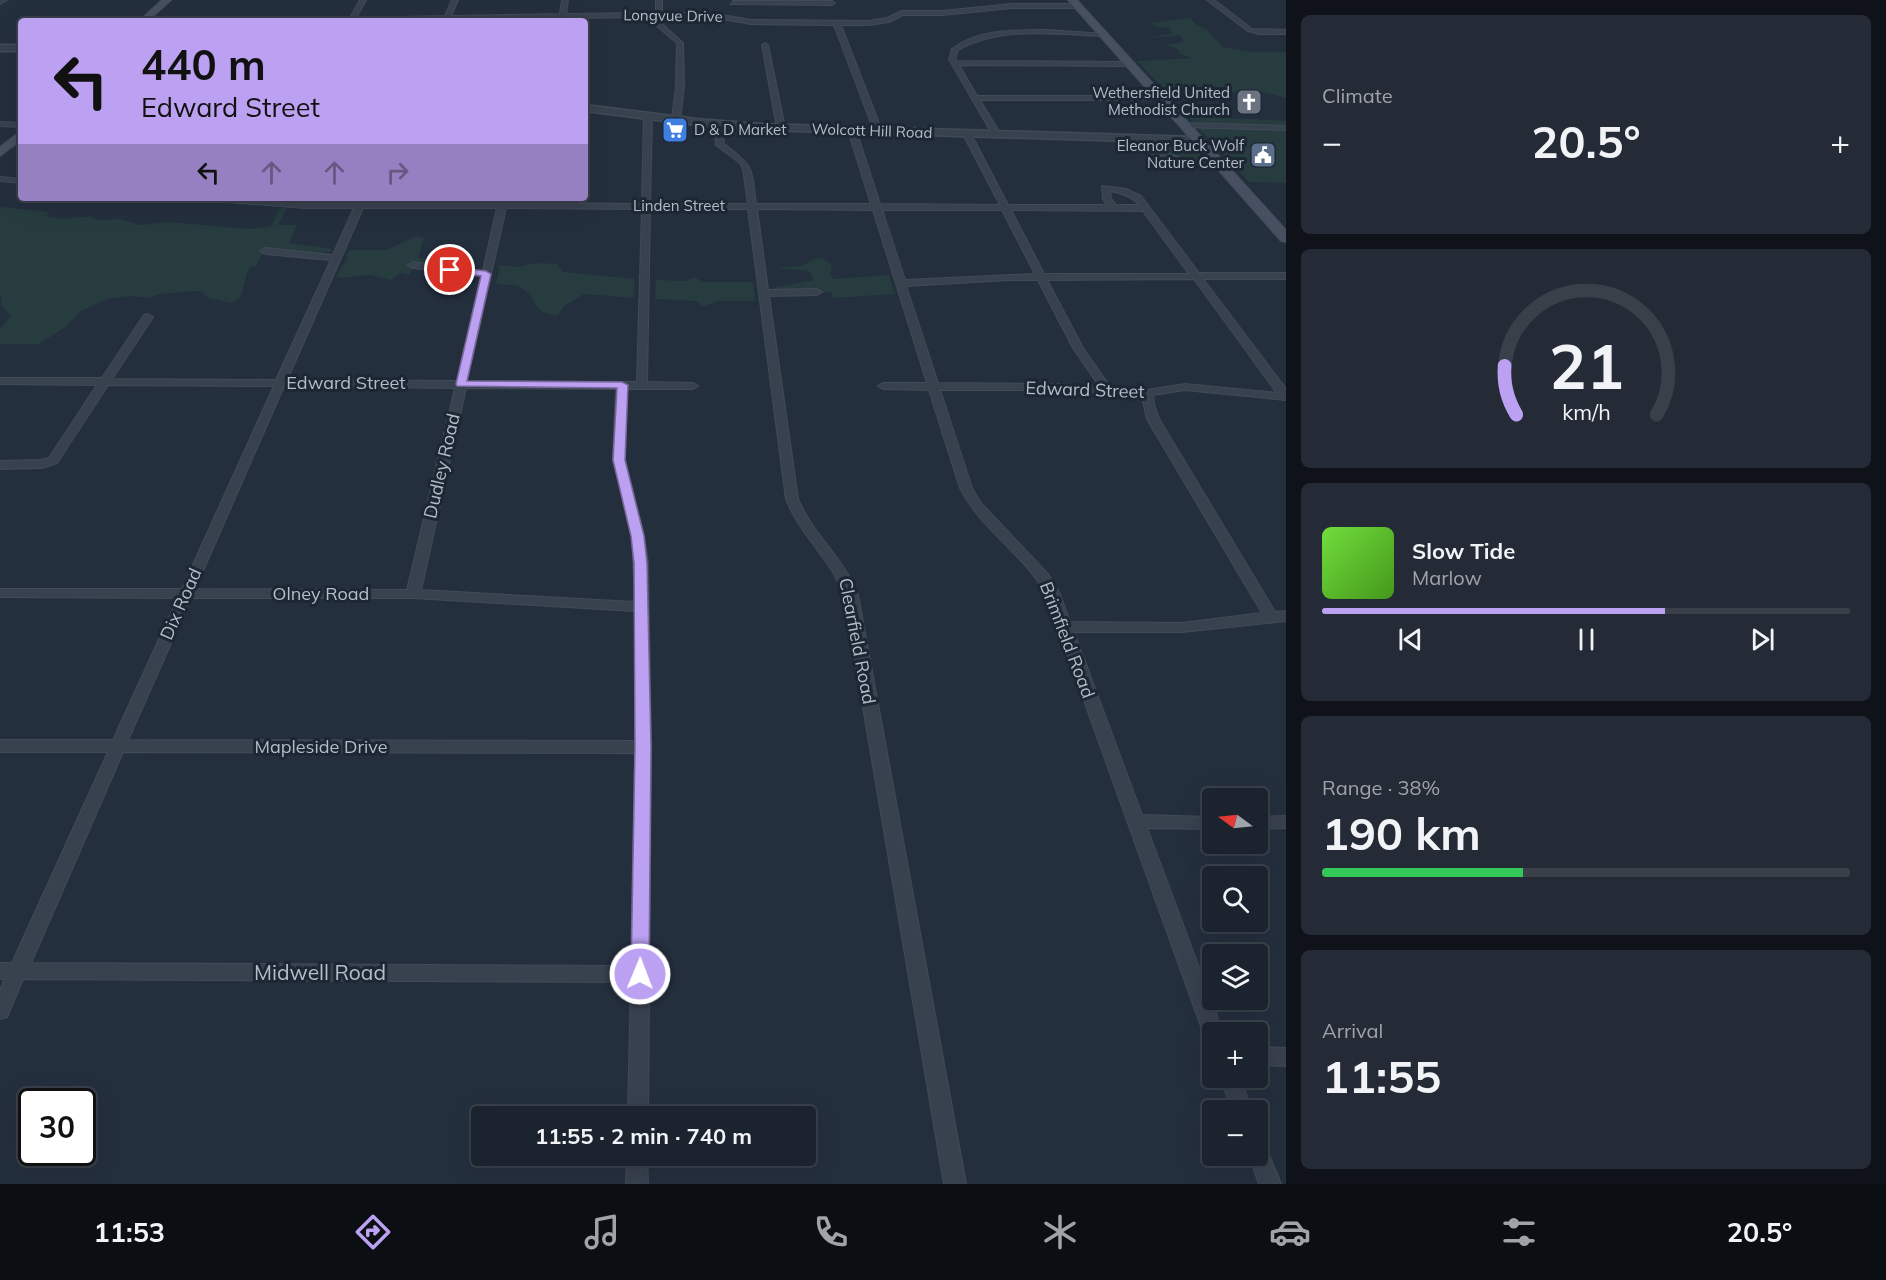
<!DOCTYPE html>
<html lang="en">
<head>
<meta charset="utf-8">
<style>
	body { margin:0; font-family:Mulish,sans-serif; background:#242b36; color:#f1f3f6; height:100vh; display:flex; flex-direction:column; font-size:22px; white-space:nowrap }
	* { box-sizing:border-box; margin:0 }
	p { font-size:20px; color:#a0a4aa }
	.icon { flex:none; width:33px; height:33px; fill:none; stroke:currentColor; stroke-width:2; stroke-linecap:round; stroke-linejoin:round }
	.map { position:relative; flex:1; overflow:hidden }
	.sheet { display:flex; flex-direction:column; gap:15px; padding:15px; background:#0f1319; width:600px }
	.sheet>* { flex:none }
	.banner { position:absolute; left:18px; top:18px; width:570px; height:183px; border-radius:6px; box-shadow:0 6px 24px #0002,0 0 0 2px #39404a; background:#bca0f2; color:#111; overflow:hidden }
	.needle { width:39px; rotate:285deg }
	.fabs { position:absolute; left:1202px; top:788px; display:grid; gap:12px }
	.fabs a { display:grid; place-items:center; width:66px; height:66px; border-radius:6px; background:#1b232e; box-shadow:0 6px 24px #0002,0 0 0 2px #39404a; font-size:30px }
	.speed { position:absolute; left:18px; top:1088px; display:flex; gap:12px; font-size:30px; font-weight:700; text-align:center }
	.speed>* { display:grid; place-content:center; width:78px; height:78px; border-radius:50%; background:#1b232e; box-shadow:0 6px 24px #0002,0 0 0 2px #39404a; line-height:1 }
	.speed .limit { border:3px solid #111; border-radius:9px; background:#fff; color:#111 }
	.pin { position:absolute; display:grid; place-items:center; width:51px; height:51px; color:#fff; margin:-26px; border:3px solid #fff; border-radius:50%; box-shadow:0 2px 6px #0007 }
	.me { position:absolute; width:66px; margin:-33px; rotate:1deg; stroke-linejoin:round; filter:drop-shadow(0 0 4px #0008) }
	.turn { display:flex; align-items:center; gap:21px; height:126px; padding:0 24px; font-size:27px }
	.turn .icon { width:78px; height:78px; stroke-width:2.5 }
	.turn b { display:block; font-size:42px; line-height:51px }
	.lanes { display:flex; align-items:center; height:57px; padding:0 24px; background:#0003; justify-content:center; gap:30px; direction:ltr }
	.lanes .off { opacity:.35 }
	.big { font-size:45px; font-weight:700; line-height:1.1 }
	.sheet .tile { flex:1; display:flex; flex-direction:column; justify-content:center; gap:9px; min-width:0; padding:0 21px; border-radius:9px; background:#242b36 }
	.sheet .dial { align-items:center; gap:0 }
	.dial svg { height:156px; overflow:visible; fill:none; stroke:#39404a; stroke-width:7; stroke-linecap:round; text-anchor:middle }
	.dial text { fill:#f1f3f6; stroke:none }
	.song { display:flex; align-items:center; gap:18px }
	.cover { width:72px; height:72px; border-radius:9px; background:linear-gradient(135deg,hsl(100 70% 55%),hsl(100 70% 35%)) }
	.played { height:6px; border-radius:3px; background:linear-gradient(90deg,#bca0f2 65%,#39404a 65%) }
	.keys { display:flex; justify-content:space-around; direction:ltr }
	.heat { display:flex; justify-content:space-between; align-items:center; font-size:33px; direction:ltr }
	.charge { height:9px; border-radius:4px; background:linear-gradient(90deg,#34c759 38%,#39404a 0) }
	.trip { position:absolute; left:471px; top:1106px; width:345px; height:60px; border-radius:6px; background:#1b232e; box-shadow:0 6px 24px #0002,0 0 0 2px #39404a; font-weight:700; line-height:60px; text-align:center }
	.dock { display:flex; height:96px; justify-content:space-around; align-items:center; background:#0b0e12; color:#a0a4aa }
	.dock .icon { width:42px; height:42px }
	.dock .active { color:#bca0f2 }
	.dock b { font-size:27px; color:#f1f3f6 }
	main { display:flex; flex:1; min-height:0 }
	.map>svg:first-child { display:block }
	.green { fill:#263c3f }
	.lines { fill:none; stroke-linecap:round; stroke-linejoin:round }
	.minor-casing { stroke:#414a57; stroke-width:2 }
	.tertiary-casing { stroke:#414a57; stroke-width:3 }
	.secondary-casing { stroke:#414a57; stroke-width:2 }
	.minor { fill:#38414e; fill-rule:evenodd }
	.tertiary { fill:#38414e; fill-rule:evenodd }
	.secondary { fill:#465061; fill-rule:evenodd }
	.route { fill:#bca0f2; stroke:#7a689d; stroke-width:1.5 }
	.labels { text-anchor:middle; stroke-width:6; stroke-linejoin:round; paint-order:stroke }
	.far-street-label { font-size:15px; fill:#b4bcc9; stroke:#1d2633 }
	.far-poi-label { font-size:15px; fill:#b4bcc9; stroke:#1d2633; text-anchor:end }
	.street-label { font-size:18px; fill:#b4bcc9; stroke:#1d2633 }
	.near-street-label { font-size:21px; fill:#b4bcc9; stroke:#1d2633 }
</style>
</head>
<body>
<main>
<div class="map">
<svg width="1286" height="1184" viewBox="0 0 1286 1184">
	<rect width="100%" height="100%" fill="#242f3e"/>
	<path class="green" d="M1190,18L1197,25L1206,29L1223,47L1249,52H1286V98L1263,92H1232L1222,87L1178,90L1163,88L1137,61L1193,58L1180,54L1177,49L1166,45L1183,42L1181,35L1147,38L1173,33L1169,28L1158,27L1151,23Z
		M1187,116L1286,121V183L1249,182Z
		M1137,143L1190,145L1195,148L1213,170L1195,166L1198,164L1194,162Z
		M0,207L51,212L46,216L63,219L91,216L98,220L118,219L141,225L168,222L250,229L271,226L280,208H287L278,225H297L289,243L332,249L330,252L292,254L263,253L255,267H251L247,273L241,297L232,303L209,298L202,292L196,291L160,294L147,298L131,296L107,299L81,311L64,328L39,344H0V329L11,316L2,306L0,293Z
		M416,236L424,238L418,258L441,260L445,264L413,265L410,275L400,273L391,280L370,275L341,278L336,276L348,258L346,255L350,250H387Z
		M822,258L832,265L830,275L833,279L889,275L895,294L833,298L832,292L776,294V287L814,280L809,271L775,268L802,266L815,259Z
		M535,263L558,264L563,272L635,279L634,298L584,294L564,306L558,315C532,316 536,294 520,287C514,284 503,285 496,284L500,265L518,267Z
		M694,277L703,282H753L755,301H719L703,306L696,301L655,299L656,280L686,281Z"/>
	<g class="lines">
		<g class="minor-casing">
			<path id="minor" d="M0,0H7L0,4Z
				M360,0H366L356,18L445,16L452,0H458L451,16L560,14L562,0H568L566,14L656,13V0H662V13H711L751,20L868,21L887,18L902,11H942L1012,4H1078L1081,6L1078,8H1012L942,15H903L889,22L868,25H841L882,131L878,133L874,131L834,25L751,24L711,17H662V24L683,43L684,86L680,120L676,122L672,120L676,86L677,43L657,26L656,17L566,18L565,21H559V18L261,21L264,19L350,18Z
				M1207,0H1214L1252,29L1286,30V34H1259L1248,31Z
				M733,1H832L835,3L832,5L731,4Z
				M1047,30L1105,34L1102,36C1054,34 1001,26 958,50L955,59L957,61L1129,62L1132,64L1129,66L959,65L977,96H1160L1164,98L1160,100H980L1001,135L994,137L949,59L952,49C978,29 1015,30 1047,30Z
				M765,43L768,45L785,128L781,130L777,128L762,45Z
				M648,114L652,116L650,204H748L743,169L740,163L716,145L714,124L718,122L722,124L724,144C755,167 751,167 756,204H871L848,130L852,128L856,130L880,204L1000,205L963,134L967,132L971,134L1008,205H1107L1103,199L1102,186L1126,189L1141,196L1199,273H1286V279H1203L1286,389V400L1185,390L1153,395L1154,404L1159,419L1275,612L1286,611V621L1182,632H1074L1142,815L1212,817V829L1147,828L1223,1032H1212V1040L1206,1038L1203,1032L1045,592C1022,553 981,529 960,488L929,390L883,389L878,386L883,383H927L873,210L757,209L768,290L817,289L822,292L817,295L769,296L798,499C813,535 844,558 858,595L966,1184H944L844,595C831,559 800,535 786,499L748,209H650L647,382L693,383L698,386L693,389H627L625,460L644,536L648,563L651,747L648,1116H628L631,982L23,979L7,1017L0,1019V990L5,979H0V963H12L108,752H0V740H113L178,598L0,597V589H182L274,386L108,385L57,463L42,468L0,469V461L41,460L49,458L97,385L0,384V378H102L144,315L148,314L153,317L112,379L276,380L331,260L265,254L260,251L265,248L333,255L354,208H305L213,201L209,198L357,203L359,198H367L365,203H499L500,198H508L507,203L642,204L644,116ZM1110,191C1121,193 1132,196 1139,205H1116L1111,199ZM363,208H497L483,271L413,262L408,265L413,268L481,276L457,381L287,380ZM506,208L642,209L637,382L467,381ZM882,210H1002L1035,274L905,280ZM1011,210L1143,211L1189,274H1044ZM1194,279L1277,393L1185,384L1140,391L1111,388L1083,348L1047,280ZM1009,280H1038L1073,348L1100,387L1060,384L938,383L906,286ZM284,386L455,388L407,590L195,589ZM466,388L616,389L613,460L632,536L635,602L421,590ZM940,390H1060L1142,397L1147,419L1262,613L1182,623L1070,622L1059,592L1048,574L980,502L972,488ZM191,598H413L635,611V741L128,740ZM123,752L635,753L631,966L31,963Z
				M0,122L21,123V127L0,126Z
				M1184,123L1286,126V130L1181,127L1180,125Z
				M1121,137H1127L1134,142L1199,164L1192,166L1128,146L1121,141Z
				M0,177L21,179V183L0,181Z
				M1286,816V828L1257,829V817Z
				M1257,1047L1286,1048V1066L1257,1065Z
				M1220,1077H1240L1252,1110H1232Z
				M1257,1140L1264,1143L1281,1184H1259L1249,1155H1257Z
				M627,1155H647L648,1184H626Z"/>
		</g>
		<g class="tertiary-casing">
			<path id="tertiary" d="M0,45H21V51H0Z
				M585,105L697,119L760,124L1197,137L1202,140L1197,143L760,130L697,125L585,111Z"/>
		</g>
		<g class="secondary-casing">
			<path id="secondary" d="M162,0H171L148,21H139Z
				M1068,0H1077L1286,230V242L1281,241Z
				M21,131V140L0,156V147Z"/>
		</g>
		<use href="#minor" class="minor"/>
		<use href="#tertiary" class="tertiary"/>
		<use href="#secondary" class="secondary"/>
	</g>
	<path class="route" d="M450,267L486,271L491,274L467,381L622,382L628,385L625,460L644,536L647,563L651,747L649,974L647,980L640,982L633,980L631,974L635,747L634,563L631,536L613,460L617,388L457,386L456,384L481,276L446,272L445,270Z"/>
	<defs>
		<g id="church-square" transform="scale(1.35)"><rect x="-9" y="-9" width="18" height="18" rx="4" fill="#6b7280" stroke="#1d2633"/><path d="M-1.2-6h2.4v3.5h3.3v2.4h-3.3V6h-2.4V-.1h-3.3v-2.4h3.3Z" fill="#fff"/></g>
		<g id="supermarket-square" transform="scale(1.35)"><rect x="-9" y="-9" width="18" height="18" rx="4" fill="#3f7fe0" stroke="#1d2633"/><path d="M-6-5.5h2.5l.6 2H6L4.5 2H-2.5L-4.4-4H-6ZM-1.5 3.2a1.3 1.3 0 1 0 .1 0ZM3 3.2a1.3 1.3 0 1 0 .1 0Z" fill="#fff"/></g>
		<g id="civic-square" transform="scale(1.35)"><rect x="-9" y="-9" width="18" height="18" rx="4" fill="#5c6f8a" stroke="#1d2633"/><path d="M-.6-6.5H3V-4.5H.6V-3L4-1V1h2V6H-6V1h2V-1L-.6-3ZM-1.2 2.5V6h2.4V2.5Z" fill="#fff"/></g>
	</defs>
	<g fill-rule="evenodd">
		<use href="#church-square" x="1249" y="102"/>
		<use href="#supermarket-square" x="675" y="130"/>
		<use href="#civic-square" x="1263" y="155"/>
	</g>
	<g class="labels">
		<g class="far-street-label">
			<text transform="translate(673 16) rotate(1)" y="5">Longvue Drive</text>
			<text transform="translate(872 131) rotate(2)" y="5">Wolcott Hill Road</text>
			<text x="679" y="211">Linden Street</text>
		</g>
		<g class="far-poi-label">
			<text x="1230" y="98">Wethersfield United<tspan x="1230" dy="17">Methodist Church</tspan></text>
			<text x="694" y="135" text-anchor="start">D &amp; D Market</text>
			<text x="1244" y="151">Eleanor Buck Wolf<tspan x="1244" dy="17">Nature Center</tspan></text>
		</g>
		<g class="street-label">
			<text x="346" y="389">Edward Street</text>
			<text transform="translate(1085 390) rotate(2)" y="6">Edward Street</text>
			<text transform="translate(442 466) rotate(-77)" y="6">Dudley Road</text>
			<text x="321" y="600">Olney Road</text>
			<text transform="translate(181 604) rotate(-66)" y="6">Dix Road</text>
			<text transform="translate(1067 640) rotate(69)" y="6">Brimfield Road</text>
			<text transform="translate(857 641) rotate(79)" y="6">Clearfield Road</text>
			<text x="321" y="753">Mapleside Drive</text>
		</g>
		<g class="near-street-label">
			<text x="320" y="980">Midwell Road</text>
		</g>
	</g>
</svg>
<div class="fabs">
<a><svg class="needle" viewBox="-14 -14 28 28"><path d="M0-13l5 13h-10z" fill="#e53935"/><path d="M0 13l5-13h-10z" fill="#a0a4aa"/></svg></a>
<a><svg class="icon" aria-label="search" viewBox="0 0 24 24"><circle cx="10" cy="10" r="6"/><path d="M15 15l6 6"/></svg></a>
<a><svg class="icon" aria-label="layers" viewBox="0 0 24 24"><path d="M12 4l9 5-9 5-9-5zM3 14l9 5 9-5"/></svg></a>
<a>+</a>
<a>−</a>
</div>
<div class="speed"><div class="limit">30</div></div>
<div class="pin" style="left:450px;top:270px;background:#d93025"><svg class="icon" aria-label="arrive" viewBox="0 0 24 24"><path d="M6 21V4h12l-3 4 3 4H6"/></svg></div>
<svg class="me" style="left:640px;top:974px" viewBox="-20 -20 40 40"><circle r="17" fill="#bca0f2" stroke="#fff" stroke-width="3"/><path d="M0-11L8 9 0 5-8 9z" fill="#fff"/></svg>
<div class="trip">11:55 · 2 min · 740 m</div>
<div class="banner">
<div class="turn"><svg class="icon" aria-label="left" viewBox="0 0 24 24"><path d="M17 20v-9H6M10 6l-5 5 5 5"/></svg><div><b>440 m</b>Edward Street</div></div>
<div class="lanes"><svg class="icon" aria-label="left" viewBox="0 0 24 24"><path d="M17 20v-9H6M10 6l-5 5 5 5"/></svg><svg class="icon off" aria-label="ahead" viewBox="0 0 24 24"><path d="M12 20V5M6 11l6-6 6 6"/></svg><svg class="icon off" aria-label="ahead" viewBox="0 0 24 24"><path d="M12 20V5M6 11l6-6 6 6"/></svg><svg class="icon off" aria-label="right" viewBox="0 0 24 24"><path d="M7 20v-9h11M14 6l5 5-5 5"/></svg></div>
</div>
</div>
<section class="sheet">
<div class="tile"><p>Climate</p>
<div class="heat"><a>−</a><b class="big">20.5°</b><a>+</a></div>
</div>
<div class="tile dial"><svg viewBox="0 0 100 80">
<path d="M14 69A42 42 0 1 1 86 69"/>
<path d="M14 69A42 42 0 0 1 8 44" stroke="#bca0f2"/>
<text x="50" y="56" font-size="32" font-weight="700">21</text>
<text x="50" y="72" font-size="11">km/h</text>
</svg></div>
<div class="tile">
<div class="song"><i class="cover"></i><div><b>Slow Tide</b><p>Marlow</p></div></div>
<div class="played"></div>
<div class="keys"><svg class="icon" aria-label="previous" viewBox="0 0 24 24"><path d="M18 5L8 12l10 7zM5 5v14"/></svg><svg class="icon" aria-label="pause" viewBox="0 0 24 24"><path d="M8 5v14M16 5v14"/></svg><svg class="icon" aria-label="next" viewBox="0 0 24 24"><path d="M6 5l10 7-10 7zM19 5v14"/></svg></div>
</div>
<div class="tile"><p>Range · 38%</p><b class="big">190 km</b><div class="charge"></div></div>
<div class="tile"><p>Arrival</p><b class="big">11:55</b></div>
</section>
</main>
<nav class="dock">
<b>11:53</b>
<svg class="icon active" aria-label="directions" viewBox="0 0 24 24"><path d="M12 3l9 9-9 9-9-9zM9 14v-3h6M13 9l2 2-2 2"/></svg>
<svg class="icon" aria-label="music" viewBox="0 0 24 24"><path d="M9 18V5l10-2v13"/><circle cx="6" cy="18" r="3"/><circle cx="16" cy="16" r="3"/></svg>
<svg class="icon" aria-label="phone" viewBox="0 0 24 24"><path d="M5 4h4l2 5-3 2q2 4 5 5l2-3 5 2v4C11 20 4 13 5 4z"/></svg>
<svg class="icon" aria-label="climate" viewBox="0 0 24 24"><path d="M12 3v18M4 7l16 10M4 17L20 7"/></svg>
<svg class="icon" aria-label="car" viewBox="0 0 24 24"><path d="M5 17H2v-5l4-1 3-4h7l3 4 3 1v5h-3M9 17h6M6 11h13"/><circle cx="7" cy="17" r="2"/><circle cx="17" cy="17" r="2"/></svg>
<svg class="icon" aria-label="filters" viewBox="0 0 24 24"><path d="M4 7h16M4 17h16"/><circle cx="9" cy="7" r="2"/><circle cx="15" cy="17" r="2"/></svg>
<b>20.5°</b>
</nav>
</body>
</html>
